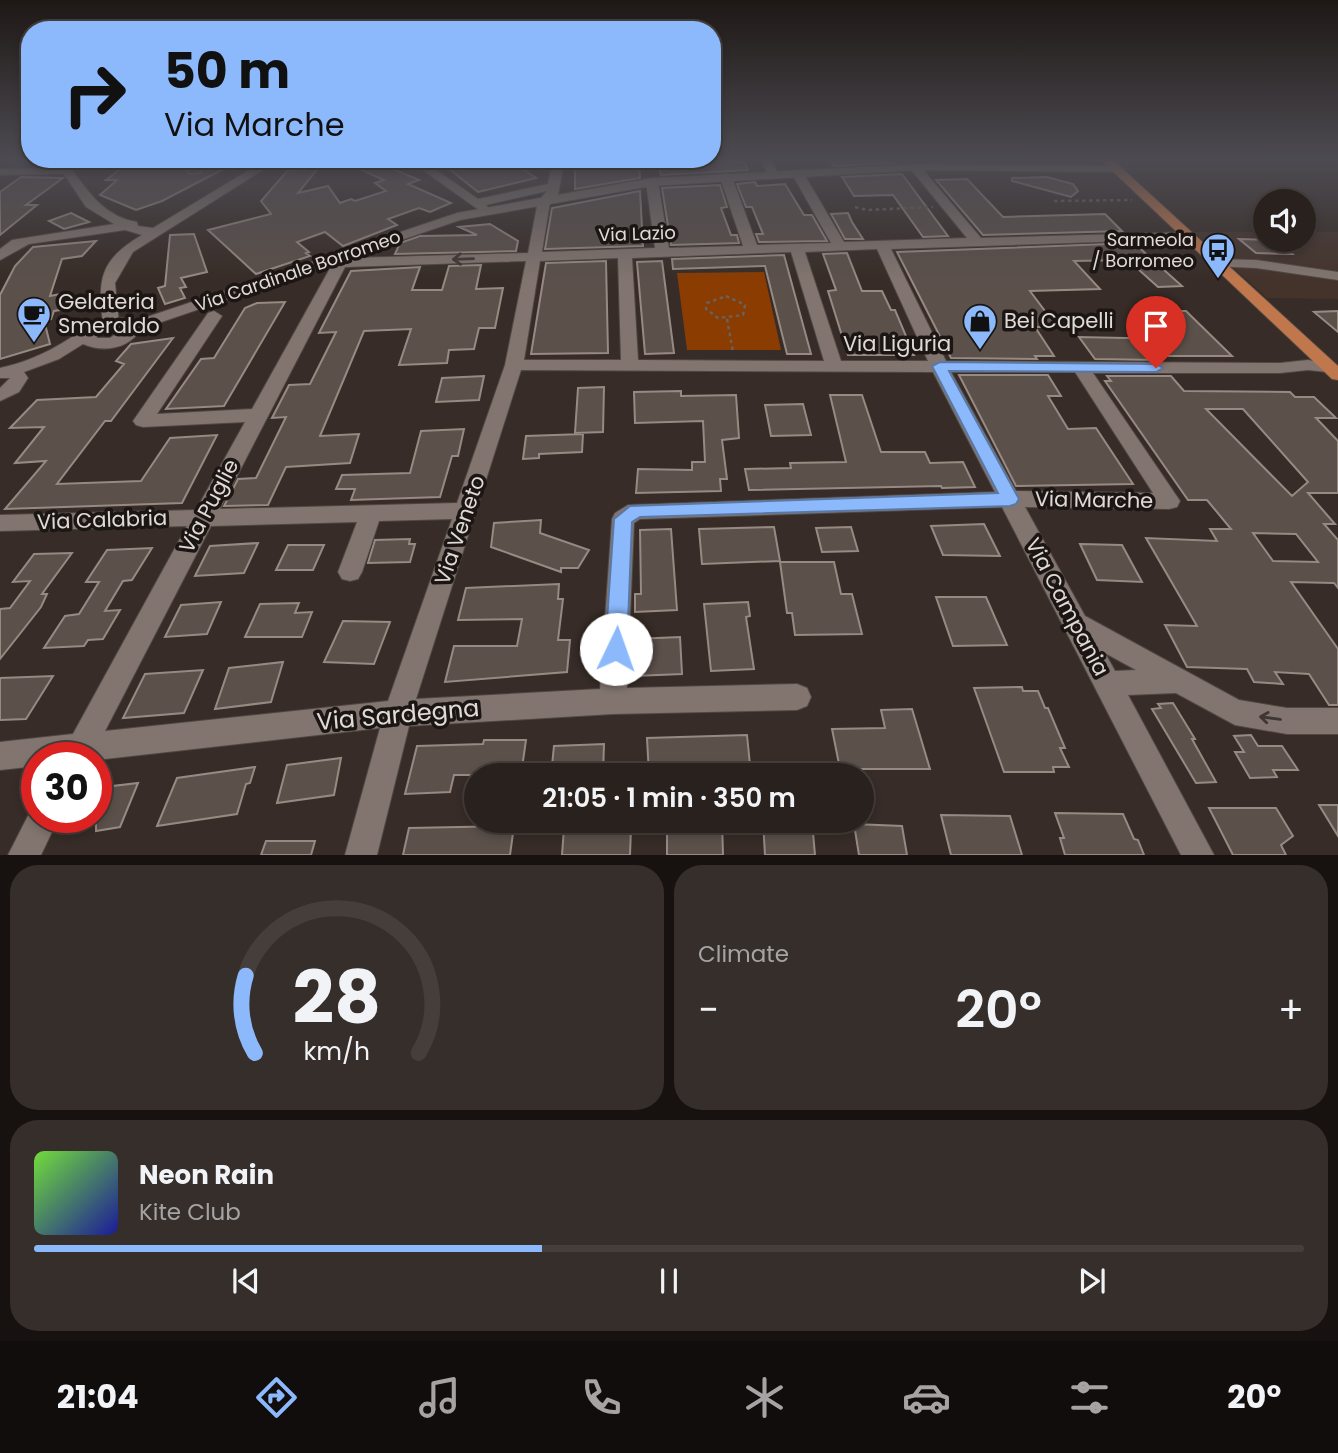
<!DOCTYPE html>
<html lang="en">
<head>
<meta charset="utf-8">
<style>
	body { margin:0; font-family:Poppins,sans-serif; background:#352e2a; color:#f1f3f6; height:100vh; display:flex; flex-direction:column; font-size:26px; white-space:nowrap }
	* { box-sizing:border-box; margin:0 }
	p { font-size:23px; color:#a5a3a4 }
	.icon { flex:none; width:38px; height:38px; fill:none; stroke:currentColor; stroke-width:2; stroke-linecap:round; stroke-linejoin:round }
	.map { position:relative; height:855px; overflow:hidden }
	.sheet { display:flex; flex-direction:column; gap:10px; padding:10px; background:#171210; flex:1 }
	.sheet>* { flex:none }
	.banner { position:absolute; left:21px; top:21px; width:700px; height:147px; border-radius:28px; box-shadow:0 4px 10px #0003,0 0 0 2px #453e3b; background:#8cb9fc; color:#111; overflow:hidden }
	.tools { position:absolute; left:1253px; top:189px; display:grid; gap:14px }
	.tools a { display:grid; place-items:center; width:63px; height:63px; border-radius:50%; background:#29211d; box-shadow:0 4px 10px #0003,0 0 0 2px #453e3b; font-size:35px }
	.speed { position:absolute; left:21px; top:742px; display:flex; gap:14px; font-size:35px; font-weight:700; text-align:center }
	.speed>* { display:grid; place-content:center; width:91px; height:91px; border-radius:50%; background:#29211d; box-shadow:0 4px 10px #0003,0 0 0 2px #453e3b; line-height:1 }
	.speed .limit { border:10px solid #d22; background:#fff; color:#111 }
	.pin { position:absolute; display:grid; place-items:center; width:60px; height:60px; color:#fff; margin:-72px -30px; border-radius:50% 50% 50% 0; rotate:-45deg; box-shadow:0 0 7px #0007 }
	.pin .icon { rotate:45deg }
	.me { position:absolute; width:77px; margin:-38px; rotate:3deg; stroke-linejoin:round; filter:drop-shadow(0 0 5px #0008) }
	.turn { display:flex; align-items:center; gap:24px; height:147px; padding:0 28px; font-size:32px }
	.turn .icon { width:91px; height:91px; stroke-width:2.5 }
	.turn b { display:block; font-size:49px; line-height:60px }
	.big { font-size:52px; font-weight:600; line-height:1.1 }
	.sheet .widget { flex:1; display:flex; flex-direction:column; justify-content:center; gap:10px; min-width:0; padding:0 24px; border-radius:28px; background:#352e2a }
	.sheet .dial { align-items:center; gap:0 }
	.dial svg { height:182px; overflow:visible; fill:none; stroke:#453e3b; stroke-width:7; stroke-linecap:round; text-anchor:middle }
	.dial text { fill:#f1f3f6; stroke:none }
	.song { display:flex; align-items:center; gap:21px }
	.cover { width:84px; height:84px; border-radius:10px; background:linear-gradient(135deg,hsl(100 70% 55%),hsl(240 70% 35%)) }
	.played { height:7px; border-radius:4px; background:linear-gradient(90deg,#8cb9fc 40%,#453e3b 40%) }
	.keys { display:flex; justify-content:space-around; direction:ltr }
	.heat { display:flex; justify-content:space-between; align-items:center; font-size:38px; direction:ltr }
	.sheet .tiles { flex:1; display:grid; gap:10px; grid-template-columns:1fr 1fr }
	.widget:last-child { grid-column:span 2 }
	.trip { position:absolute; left:464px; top:763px; width:410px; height:70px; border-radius:35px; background:#29211d; box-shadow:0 4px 10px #0003,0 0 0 2px #453e3b; font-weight:600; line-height:70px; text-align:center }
	.dock { display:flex; height:112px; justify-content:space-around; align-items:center; background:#100d0c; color:#a5a3a4 }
	.dock .icon { width:49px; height:49px }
	.dock .current { color:#8cb9fc }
	.dock b { font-size:32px; color:#f1f3f6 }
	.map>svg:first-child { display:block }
	.built { fill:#44332b }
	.green { fill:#8a3c01 }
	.building { fill:#5b504a; stroke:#978a83; stroke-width:2; fill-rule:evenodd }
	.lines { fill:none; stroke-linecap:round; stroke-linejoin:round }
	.minor-casing { stroke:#504843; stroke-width:2 }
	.tertiary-casing { stroke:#504843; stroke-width:2 }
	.primary-casing { stroke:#504843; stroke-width:2 }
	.path { stroke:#6a615c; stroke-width:2.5; stroke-dasharray:3.5 3.5; stroke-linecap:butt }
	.minor { fill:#82756f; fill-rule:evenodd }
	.tertiary { fill:#82756f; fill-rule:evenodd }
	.primary { fill:#c0774c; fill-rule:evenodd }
	.oneway { stroke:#3f3734 }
	.route { fill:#8cb9fc; stroke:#5b78a4; stroke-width:2 }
	.labels { text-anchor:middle; stroke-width:7; stroke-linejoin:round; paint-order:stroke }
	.far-street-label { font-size:18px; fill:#e0d9d6; stroke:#1b1614 }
	.far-poi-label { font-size:18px; fill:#e0d9d6; stroke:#1b1614; text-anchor:end }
	.poi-label { font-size:21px; fill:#e0d9d6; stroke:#1b1614; text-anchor:start }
	.street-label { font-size:21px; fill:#e0d9d6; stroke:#1b1614 }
	.near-street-label { font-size:24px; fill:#e0d9d6; stroke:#1b1614 }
</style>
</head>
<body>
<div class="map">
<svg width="1338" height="855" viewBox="0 0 1338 855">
	<rect width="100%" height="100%" fill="#372c27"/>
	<path class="built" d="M1194,232H1265V240H1304V232H1338V299L1267,298Z"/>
	<path class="green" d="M764,272L781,350H687L677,273Z"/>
	<path class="building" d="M44,161H86L75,169L71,165L37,166Z
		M131,161H193L185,169L190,174L200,173L211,161H239L162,201L136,210L100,195L117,180H106Z
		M305,161H324L298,193L328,186L340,203L351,199L355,201L386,191L375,183L384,180L355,167L374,161L419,180L408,184L451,203L430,212L419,208L388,219L397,225L343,246L325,232L297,242L309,252L306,253L310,256L256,274L208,230L271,214L261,201L288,170H298Z
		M439,161H511L536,178L478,192Z
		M705,161L744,162L748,170L661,175L659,165L706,163Z
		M831,161H892L894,163L834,166Z
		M639,165L640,178L575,189V167Z
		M902,174L948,236L923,237L893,195L854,196L842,177Z
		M21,177L63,178L26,205H37L0,235V192Z
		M1047,177L1073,184L1078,191L1071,197L1012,181V178Z
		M967,179L1003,217L1105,214L1122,231L983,235L936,180Z
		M755,182L757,186L785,184L804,215H812L827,241L759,242L756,234H763L752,207H746L737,184Z
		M720,185L727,207L721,208L731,235H737L739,243L671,245L662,188Z
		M640,191L643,246L545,249L552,208Z
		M71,213L89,222L64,229L49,221Z
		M848,213L852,222L863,239H845L831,214Z
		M490,224L518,241L516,251L395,254L400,243L420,236L477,235L459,227Z
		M194,234L207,272L181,278L186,287L180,288L185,298L165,304L158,288L165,286L170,235Z
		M1239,239L1274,240L1292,254L1256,253Z
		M96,241L82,256L62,259L50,296L66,293L60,310L54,311L51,319L44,320L50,344L0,359V295L15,266L33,247Z
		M1134,243L1182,286L1158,287L1128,260L1074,261L1100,289L1030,291L1057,327H1035L1054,356H1035L1037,359L951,358L897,252Z
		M847,253L862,291H882L891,310H895L914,355H848L828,291L836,290L823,254Z
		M784,255L811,354H787L765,266L673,269L672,259Z
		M606,261L608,353L531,354L546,263Z
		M662,261L674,353L645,354L637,262Z
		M481,265L476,289L503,288L495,328H479L474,349L449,350L447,363L399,365L411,329L364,331L320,436L359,434L350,463L286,467L268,505L224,506L238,479L256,478L286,417L272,418L289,385L310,384L336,332L319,333L351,271L420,267L412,290H442L449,266Z
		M285,302L224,406L166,409L201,359L214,358L245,308L257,303Z
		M1149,311H1186L1232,356H1154L1157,360L1095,359L1079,337L1174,339Z
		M1338,311V332L1314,312Z
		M173,338L111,421H105L57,484L141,481L170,438L217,435L182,503L5,509L46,461L15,463L44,427L10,428L37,400L96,397L124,364L116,361L131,344Z
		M959,375H1048L1061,396H1048L1068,429L1096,428L1133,484L1016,486Z
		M484,376L479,400L436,402L442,378Z
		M1107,376H1171L1184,391L1290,392L1295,397H1314L1336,418H1316L1338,441V493H1308L1335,524H1324L1338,540V588L1334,583L1291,582L1338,649V705H1329L1309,674L1275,672L1283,684L1254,682L1247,669L1187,667L1165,625L1197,626L1146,538L1217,541L1210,529H1231L1207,500H1188L1105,381H1111ZM1206,409H1243L1308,482L1292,496ZM1253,533L1296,534L1318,562L1273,561Z
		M604,387L603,432L575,433L578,388Z
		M681,391V396L736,395L739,438L722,440L727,479H720L721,491L636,493L638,469L692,470V462H705L703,421L635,423L634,392Z
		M830,395H862L881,452H925L930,463L963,462L975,487L942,488L941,486L749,490L745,469L791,468L790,463L846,462Z
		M803,404L811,435L771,436L765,405Z
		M464,429L458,456H452L440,497L351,500L355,489H336L342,475L410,473L421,431Z
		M583,434L582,452L539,454V458L523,459L526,436Z
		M541,520L540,533L589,550L578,568H561V572L491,547L494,523Z
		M984,524L1000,556L943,555L931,526Z
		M774,527L780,561L702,564L699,529Z
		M851,527L858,551L822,552L816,528Z
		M671,529L677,610L635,612V594H641L640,530Z
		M410,539L409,544H415L410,562L368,563L375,540Z
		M258,543L244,573L195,576L210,546Z
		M1080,544L1122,545L1142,582L1097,580Z
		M288,545H324L313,570H276Z
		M152,548L132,580L123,581L105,611L120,610L103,639L88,640L84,646L44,648L65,616L79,614L99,582H86L107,550Z
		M72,553L42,594H47L41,607L0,659V609L10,608L30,581L13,582L34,554Z
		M780,562H834L841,594H852L862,634L795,635L792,613H787Z
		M559,584L558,599H563L558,640H570L567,672L445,682L454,646H517L522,619L458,620L466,588Z
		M936,597H986L1007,645L953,646Z
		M221,602L207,634L165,637L181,605Z
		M748,602L750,616L746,617L754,669L711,671L704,604Z
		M299,603L295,613L312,612L302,637H245L260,604Z
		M343,621L390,622L374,664L324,662Z
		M680,637L682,674L634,676V639Z
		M283,662L271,702L215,709L229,668Z
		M203,670L184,713L123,718L145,674Z
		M53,676L26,719L0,720V678Z
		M1022,687L1023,691H1038L1045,708H1048L1065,748H1060L1069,767H1053L1054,772H1004L974,688Z
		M1173,703L1195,739H1192L1216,782L1196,783L1152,709L1161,708L1158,704Z
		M912,709L930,769H840L832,729L885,728L881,710Z
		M747,735L751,775H649L647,738Z
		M1251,735L1258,746H1282L1298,770H1273L1277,777L1250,778L1235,752H1244L1234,736Z
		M484,740H526L521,775H454L450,792L405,794L417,746L483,744Z
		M604,744L603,775H551L554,746Z
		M341,758L334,795L277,803L287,765Z
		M255,767L250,783L246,784L237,814L157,826L177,778Z
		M138,783L120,827L96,831V788Z
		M1319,805H1338V836Z
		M1209,808H1276L1293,836L1281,845L1286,855H1233Z
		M1055,813L1123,814L1134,839L1138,840L1144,855H1065L1060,838H1064Z
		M941,815L1010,816L1022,855H951Z
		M667,821H722L723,855H667Z
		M763,821H812L815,855H765Z
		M854,824L902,826L907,855H859Z
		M514,826L510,855H403L409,828Z
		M564,828H631L630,855H562Z
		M266,841H315L311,855H261Z"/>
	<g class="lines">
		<g class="minor-casing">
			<path id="minor" d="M197,161H209L198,171H190L188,169Z
				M264,161H277L133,252L115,283L119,323L117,326H105L103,323C97,278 101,259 142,235L125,230L29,244L0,260V249L12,240L114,224L86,207L64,174L0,175V169L71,168C88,192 105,217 137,222L138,226L153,228Z
				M410,161H423L478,199L548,184L551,168L558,161H618L613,164L566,165L563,169L558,195L550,202L542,252L655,248L646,182L652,178L658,182L669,248L743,246L720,177L726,173L732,177L757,245L831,243L792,174L798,170L804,174L844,242L967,238L909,167L915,164L919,165L981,238L1192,232L1194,235L1187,239L891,249L946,361L1280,363L1308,360L1337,365V373L1308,370L1280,373H1093L1180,501L1177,507L1169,509L1025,507L1085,616L1239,700L1287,708H1338V734H1287L1235,725L1176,693L1128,695L1214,855H1181L1002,507L640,519L634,523L627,688L797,684L807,688L811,697L807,706L797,710L613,714L409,726L377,855H345L380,728L96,760L37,758V766L0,770V742L73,734L187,526L0,531V515L196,510L245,422L143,427L136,425L133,421L208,313L214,311L222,316L157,414L252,409L339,252H349V258L528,253L538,201L547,191L486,205L492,211L486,215ZM877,249L928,361H841L805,252ZM791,252L824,361L638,360L632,258ZM618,258L621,360H524L540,261ZM526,261L505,365L457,503L220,509L345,267ZM521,370L933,372L995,492L628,505L615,513L612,519L600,689L416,699ZM951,372H1075L1153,493L1016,491ZM452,519L388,701L105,731L211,526L357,522L338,572L342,579L350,581L358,579L362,572L379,521ZM1105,653L1136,670L1115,671Z
				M762,161H772L779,176L777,178H769Z
				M1217,259L1256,260L1338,272V280L1256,268L1212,266L1210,263Z
				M37,805V817H59L41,855H8L33,806Z"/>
		</g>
		<g class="tertiary-casing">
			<path id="tertiary" d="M920,164L1116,166L1122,169L1116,172L920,170L652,186L460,220L141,329C129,349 104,353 83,344L59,359L24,372L28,378L19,392L0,401V388L10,378H0V368C19,364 40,356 57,346C84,331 105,311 138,320L457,213L652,178ZM114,327H126L110,338H97V335Z"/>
		</g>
		<g class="primary-casing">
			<path id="primary" d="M1102,161H1114L1338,366V380L1332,379Z"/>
		</g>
		<path class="path" d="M1054,201L1132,200
			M855,207L867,210L933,207
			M726,296L745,305L743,315L718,318L706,309L707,303Z
			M727,319L733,352"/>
		<use href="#minor" class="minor"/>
		<use href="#tertiary" class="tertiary"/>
		<use href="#primary" class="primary"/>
	</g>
	<defs><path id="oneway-shaft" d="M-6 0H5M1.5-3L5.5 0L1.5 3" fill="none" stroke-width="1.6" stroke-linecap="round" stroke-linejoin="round" transform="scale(1.75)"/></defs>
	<g class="oneway">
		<use href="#oneway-shaft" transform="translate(463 259) rotate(178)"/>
		<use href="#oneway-shaft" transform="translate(1270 718) rotate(-172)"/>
	</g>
	<linearGradient id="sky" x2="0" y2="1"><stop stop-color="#1e1815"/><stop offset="0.57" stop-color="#4d4b52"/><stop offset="1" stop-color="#4d4b52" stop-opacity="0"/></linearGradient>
	<rect width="1338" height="280" fill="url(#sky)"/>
	<path class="route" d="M940,362L1156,364L1163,368L1156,372L949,371L1019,499L1016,504L1010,506L640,517L632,522L627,649L623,656L616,659L608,656L605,649L614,519L630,506L998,493L932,366Z"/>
	<defs>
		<g id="bus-pin" transform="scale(1.75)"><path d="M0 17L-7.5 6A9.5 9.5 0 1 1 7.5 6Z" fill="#8cb9fc" stroke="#1b1614"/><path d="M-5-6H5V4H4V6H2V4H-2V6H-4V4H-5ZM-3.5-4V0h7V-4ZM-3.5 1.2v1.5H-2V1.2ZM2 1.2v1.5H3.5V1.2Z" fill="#111"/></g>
		<g id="cafe-pin" transform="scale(1.75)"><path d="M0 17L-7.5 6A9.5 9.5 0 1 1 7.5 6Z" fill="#8cb9fc" stroke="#1b1614"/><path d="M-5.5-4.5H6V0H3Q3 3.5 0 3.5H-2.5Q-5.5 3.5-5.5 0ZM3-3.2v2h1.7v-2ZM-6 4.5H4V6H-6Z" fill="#111"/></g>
		<g id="shop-pin" transform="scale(1.75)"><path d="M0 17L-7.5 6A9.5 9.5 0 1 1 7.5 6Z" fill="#8cb9fc" stroke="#1b1614"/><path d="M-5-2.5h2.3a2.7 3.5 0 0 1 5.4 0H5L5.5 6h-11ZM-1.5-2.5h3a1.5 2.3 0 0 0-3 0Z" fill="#111"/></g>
	</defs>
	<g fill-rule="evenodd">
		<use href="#bus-pin" x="1218" y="250"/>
		<use href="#cafe-pin" x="34" y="314"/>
		<use href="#shop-pin" x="980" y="321"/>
	</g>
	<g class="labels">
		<g class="far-street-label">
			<text transform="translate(637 234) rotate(-2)" y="6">Via Lazio</text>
			<text transform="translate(298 271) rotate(-19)" y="6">Via Cardinale Borromeo</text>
		</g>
		<g class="far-poi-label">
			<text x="1194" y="246">Sarmeola<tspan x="1194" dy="21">/ Borromeo</tspan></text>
		</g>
		<g class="poi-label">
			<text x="58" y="309">Gelateria<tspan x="58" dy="24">Smeraldo</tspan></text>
			<text x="1004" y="328">Bei Capelli</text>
		</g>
		<g class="street-label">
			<text x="897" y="351">Via Liguria</text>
			<text transform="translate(1094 500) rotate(1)" y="7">Via Marche</text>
			<text transform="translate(209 506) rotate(-62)" y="7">Via Puglie</text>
			<text transform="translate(102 520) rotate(-2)" y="7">Via Calabria</text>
			<text transform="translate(460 530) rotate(-71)" y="7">Via Veneto</text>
			<text transform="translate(1067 607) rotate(62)" y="7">Via Campania</text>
		</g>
		<g class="near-street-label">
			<text transform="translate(398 715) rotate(-5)" y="8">Via Sardegna</text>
		</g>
	</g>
</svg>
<div class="tools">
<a><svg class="icon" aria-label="sound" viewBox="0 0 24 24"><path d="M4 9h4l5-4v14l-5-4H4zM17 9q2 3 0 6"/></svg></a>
</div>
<div class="speed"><div class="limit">30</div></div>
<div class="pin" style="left:1156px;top:368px;background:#d93025"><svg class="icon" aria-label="arrive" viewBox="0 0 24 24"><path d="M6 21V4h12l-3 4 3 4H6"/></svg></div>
<svg class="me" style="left:616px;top:649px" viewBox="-20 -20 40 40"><circle r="19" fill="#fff"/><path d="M0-13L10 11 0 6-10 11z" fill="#8cb9fc"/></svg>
<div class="trip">21:05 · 1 min · 350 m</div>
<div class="banner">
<div class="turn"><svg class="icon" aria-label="right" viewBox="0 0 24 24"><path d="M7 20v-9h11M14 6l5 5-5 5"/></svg><div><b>50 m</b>Via Marche</div></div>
</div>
</div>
<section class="sheet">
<div class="tiles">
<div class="widget dial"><svg viewBox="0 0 100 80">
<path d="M14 69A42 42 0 1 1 86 69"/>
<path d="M14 69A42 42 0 0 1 10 35" stroke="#8cb9fc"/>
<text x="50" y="56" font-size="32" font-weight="700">28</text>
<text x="50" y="72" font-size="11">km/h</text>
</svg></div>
<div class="widget"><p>Climate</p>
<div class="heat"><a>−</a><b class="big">20°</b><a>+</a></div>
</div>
<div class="widget">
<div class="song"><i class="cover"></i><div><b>Neon Rain</b><p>Kite Club</p></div></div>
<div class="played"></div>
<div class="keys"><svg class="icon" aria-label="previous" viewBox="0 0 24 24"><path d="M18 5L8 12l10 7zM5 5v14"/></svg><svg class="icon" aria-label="pause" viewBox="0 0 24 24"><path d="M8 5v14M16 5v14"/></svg><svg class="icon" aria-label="next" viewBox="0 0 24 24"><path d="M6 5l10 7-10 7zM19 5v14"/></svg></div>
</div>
</div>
</section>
<nav class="dock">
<b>21:04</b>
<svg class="icon current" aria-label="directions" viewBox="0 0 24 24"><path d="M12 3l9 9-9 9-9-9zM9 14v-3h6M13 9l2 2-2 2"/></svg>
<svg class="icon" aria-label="music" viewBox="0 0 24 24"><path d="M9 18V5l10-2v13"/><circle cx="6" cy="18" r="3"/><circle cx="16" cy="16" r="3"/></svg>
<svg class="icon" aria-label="phone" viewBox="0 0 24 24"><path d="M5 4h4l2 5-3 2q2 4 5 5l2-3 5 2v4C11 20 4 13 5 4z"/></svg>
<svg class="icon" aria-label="climate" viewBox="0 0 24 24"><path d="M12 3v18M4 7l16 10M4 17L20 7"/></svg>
<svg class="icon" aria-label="car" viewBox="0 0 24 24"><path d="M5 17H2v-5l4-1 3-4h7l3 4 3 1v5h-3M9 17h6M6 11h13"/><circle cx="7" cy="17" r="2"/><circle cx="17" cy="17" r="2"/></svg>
<svg class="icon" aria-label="filters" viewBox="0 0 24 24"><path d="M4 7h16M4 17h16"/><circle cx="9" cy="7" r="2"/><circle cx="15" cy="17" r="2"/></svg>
<b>20°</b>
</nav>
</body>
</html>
